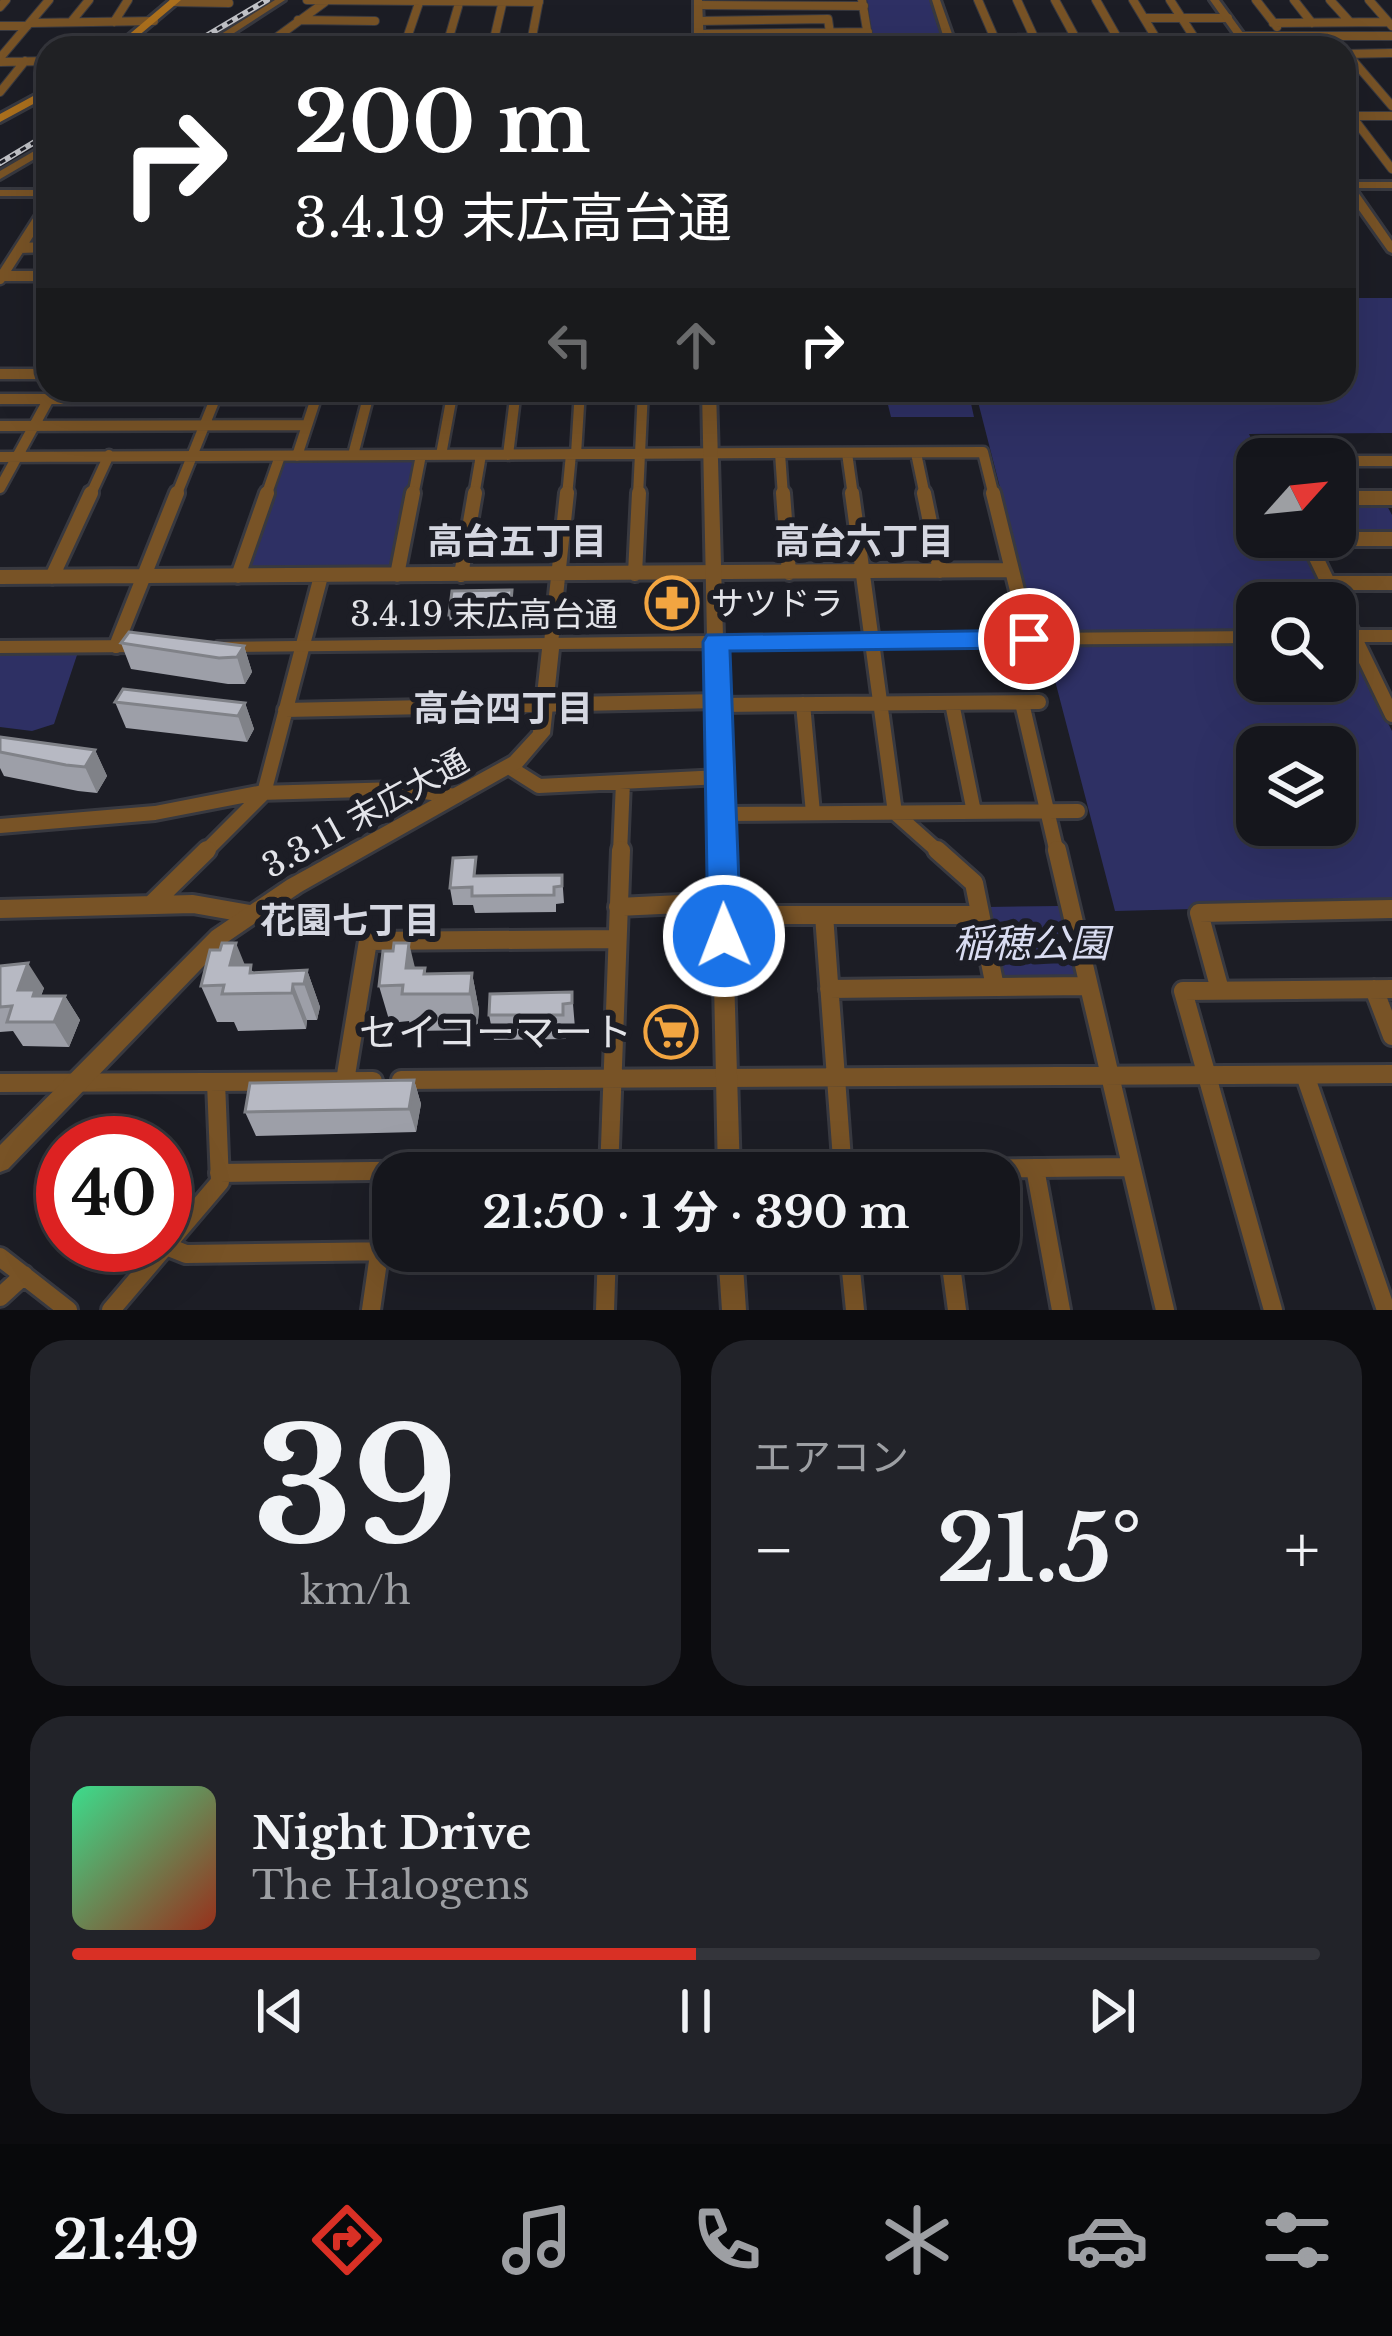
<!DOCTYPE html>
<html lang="ja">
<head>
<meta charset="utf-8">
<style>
	body { margin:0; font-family:"Libre Baskerville","Noto Sans JP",serif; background:#222329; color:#f1f3f6; height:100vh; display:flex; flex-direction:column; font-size:45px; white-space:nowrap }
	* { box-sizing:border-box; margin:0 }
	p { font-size:39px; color:#9d9fa3 }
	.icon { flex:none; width:66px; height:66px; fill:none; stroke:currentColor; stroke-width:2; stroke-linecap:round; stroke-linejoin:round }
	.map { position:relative; height:1310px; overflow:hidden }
	.drawer { display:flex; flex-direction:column; gap:30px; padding:30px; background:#0c0c0f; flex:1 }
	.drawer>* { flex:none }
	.top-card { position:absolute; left:36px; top:36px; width:1320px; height:366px; border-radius:36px; box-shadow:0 12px 48px #0002,0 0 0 3px #34353b; background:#202124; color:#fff; overflow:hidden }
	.needle { width:78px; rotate:63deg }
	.controls { position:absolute; left:1236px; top:438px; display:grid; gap:24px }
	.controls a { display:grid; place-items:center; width:120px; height:120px; border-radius:24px; background:#15161c; box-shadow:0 12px 48px #0002,0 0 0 3px #34353b; font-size:60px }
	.speed { position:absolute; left:36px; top:1116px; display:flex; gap:24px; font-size:60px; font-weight:700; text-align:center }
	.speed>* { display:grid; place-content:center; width:156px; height:156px; border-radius:50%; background:#15161c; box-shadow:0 12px 48px #0002,0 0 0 3px #34353b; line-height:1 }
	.speed .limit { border:18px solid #d22; background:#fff; color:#111 }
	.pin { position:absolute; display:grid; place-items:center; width:102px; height:102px; color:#fff; margin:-51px; border:6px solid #fff; border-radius:50%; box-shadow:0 3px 12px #0007 }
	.me { position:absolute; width:132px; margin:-66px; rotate:359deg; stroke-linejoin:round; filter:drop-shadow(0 0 9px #0008) }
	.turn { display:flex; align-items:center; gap:42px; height:252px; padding:0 60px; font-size:54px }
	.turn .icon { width:156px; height:156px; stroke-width:2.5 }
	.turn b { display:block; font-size:84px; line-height:102px }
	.lanes { display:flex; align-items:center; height:114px; padding:0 60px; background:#0003; justify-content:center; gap:60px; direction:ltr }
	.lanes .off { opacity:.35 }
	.big { font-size:90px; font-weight:700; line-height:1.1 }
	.drawer .card { flex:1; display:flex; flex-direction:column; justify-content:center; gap:18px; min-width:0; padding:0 42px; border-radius:36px; background:#222329 }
	.drawer .dial { align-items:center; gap:0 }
	.dial b { font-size:156px; line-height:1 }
	.song { display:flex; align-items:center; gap:36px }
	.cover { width:144px; height:144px; border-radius:18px; background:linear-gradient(135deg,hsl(150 70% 55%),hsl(10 70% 35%)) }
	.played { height:12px; border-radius:6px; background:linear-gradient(90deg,#d93025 50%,#34353b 50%) }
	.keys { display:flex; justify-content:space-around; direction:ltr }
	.heat { display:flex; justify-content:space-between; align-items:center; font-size:66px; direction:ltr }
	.drawer .tiles { flex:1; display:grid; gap:30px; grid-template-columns:1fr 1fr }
	.card:last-child { grid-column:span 2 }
	.trip { position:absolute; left:372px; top:1152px; width:648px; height:120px; border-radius:36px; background:#15161c; box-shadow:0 12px 48px #0002,0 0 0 3px #34353b; font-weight:700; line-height:120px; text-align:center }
	.menu { display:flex; height:192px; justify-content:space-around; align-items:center; background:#08090b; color:#9d9fa3 }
	.menu .icon { width:84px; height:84px }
	.menu .current { color:#d93025 }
	.menu b { font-size:54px; color:#f1f3f6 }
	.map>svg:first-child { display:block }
	.green { fill:#2e3064; fill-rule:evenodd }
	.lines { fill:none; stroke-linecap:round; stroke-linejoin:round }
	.minor-far3-casing { stroke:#383940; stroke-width:10 }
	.minor-far2-casing { stroke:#383940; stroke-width:15 }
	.minor-far1-casing { stroke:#383940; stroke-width:20 }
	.minor-casing { stroke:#383940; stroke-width:24 }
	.tertiary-casing { stroke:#383940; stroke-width:6 }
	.secondary-casing { stroke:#383940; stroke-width:6 }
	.minor-far3 { stroke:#785326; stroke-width:8 }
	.minor-far2 { stroke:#785326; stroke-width:10 }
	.minor-far1 { stroke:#785326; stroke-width:14 }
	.minor { stroke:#785326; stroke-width:18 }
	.tertiary { fill:#785326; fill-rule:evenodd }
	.secondary { fill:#ac701d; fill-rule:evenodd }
	.rail-casing { stroke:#c1c2c7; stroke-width:6 }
	.rail { stroke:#1c1d25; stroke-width:3; stroke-dasharray:6; stroke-linecap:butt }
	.wall { fill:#9d9fa8 }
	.shaded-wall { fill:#808288 }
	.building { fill:#b7b9c3; stroke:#808288; stroke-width:3 }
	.route { fill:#1a73e8; stroke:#114b97; stroke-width:3 }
	.labels { text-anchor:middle; stroke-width:12; stroke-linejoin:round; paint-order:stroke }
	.poi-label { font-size:33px; fill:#e3e4e9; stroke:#1c1d25; text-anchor:start }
	.street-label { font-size:33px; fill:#e3e4e9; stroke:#1c1d25 }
	.neighbourhood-label { font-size:36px; font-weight:bold; fill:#d5d7e1; stroke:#1c1d25 }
	.near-park-label { font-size:39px; font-style:italic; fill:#d9dcf1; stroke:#1c1d25 }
	.near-poi-label { font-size:39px; fill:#e3e4e9; stroke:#1c1d25; text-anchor:end }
</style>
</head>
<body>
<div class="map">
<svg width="1392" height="1310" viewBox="0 0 1392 1310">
	<rect width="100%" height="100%" fill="#1c1d25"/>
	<path class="green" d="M867,0H932L947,48H874Z
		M1344,298H1392V433L1249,434L1261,459H1257V537H1298L1330,603H1257V630L1037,632L975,390H1344Z
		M820,390H968L974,417H891L887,401H822Z
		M416,458L392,571L247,573L283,459Z
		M1335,502H1385L1392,515V536H1335Z
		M1335,642H1347L1392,731V904L1115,911L1046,646L1257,643V681H1335ZM1257,747H1335V825H1257Z
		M78,652L54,724L32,731L0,727V653Z
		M1059,906L1076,980H1001L987,907Z"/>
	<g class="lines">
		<g class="minor-far3-casing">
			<path id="minor-far3" d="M307,0L539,2
				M862,0L870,48
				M978,0L994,37
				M1017,0L1039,48
				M1055,0L1075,37
				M1096,0L1117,37
				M1133,0L1162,48
				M1170,0L1201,48
				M1256,0L1277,27
				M1294,0L1312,23
				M1330,0L1350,22
				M1369,0L1392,26
				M173,2L229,3
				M698,5L864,6
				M0,7L6,0
				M1144,18H1228
				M298,20L375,21
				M698,21L828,19L830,33
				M71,22L89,0
				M114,22L128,0
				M30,23L154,21
				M1273,23L1388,22
				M0,26H27
				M698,34L868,32
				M1240,36H1392
				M948,38L1155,37
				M268,40H532
				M406,41L420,0
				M262,48L325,2
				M446,48L460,0
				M492,48L503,0
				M530,48L539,0
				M1344,50L1392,106
				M1344,54L1392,53
				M0,58L49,0
				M0,62L48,61
				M0,92L25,61
				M1344,106L1392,169
				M1349,116H1392
				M39,218L48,204"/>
		</g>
		<g class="minor-far2-casing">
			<path id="minor-far2" d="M20,248L48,247
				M2,276H48
				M0,279L41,215
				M0,374H48
				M0,399H316
				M0,426L307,425
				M1263,447L1269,459
				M780,453L783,496
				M847,453L853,496
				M916,453L925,496
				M576,454L580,390
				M353,455L370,390
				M441,455L453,390
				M508,455L516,390
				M297,456L318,392
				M0,457L983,452L994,496
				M1335,461H1392
				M0,488L52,393
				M90,496L109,455
				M176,496L217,394
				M266,496L280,456
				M413,496L421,455
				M474,496L481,455
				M567,496L571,454
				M638,496L643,390"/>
		</g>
		<g class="minor-far1-casing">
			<path id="minor-far1" d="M783,493L789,573
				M852,493L895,813L940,853
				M924,493L940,571
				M993,493L1029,639
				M1335,498H1392
				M1306,537L1392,715
				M1307,539H1392
				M635,574L639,493
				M397,575L413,493
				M461,575L475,493
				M238,576L267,493
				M0,577L1012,570
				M52,577L91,493
				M1328,583H1392
				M551,643L567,493
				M116,646L177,493
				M952,703L974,812
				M1022,703L1057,853
				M803,704L813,813
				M719,705L1039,702
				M285,710L719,701
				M509,767L539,786L721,777
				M722,814L1078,811
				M0,826L155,813L258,793L400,789L456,796
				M204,853L264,793L321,576
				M620,853L623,782"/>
		</g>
		<g class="minor-casing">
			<path id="minor" d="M937,850L974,883L995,987
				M1057,850L1165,1310
				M151,905L207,850
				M618,907L723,902
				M0,909L193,904L250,914
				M724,915H980
				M824,915L843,1173
				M829,989L1088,986
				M1374,989L1392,1036
				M1220,990L1199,913L1392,909
				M1305,1075L1386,1310
				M401,1080L1392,1074
				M345,1081L368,941L617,939
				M0,1083L373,1081
				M1035,1168L1061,1310
				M842,1170L1130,1167
				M219,1173L609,1168
				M609,1173L621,850
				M166,1246L186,1254L393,1251
				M849,1251L855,1310
				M949,1251L957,1310
				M0,1257L68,1310
				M0,1297L24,1275
				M111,1310L220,1182L216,1082
				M371,1310L391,1171
				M605,1310L607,1251
				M1273,1310L1183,991L1392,989"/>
		</g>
		<g class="tertiary-casing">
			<path id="tertiary" d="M275,0H285L211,48H199Z
				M694,0H702L704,48H694Z
				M932,0H940L957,48H947Z
				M1210,0H1219L1254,48H1244Z
				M48,143V151L0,179V171Z
				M1344,178L1350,182H1392V188H1355L1392,241V253L1388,251L1344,189Z
				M0,190H48V196H0Z
				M702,390H716L723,636L1257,631V643L724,647L740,1173H718L707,648L559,649L550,734L522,767L301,892L226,943L8,1169L0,1172V1145L212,931L287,880L510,757L533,732L542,649L223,652L217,650L215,646L217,642L707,636Z
				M1335,630H1392V642H1335Z
				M143,640L151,646L143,652L0,653V641Z
				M718,1251H742L746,1310H722Z"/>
		</g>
		<g class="secondary-casing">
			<path id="secondary" d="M170,0H181L124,48H113Z
				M48,88V96L0,122V114Z"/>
		</g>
		<use href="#minor-far3" class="minor-far3"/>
		<use href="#minor-far2" class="minor-far2"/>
		<use href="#minor-far1" class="minor-far1"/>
		<use href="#minor" class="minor"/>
		<use href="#tertiary" class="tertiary"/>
		<use href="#secondary" class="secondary"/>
		<g class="rail-casing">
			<path id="rail" d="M186,48L267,0
				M0,163L48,134"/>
		</g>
		<use href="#rail" class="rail"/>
	</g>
	<path class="wall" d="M512,590L514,603L511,626L451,628L449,615Z
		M121,643L244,646L252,672L245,684H228L131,669Z
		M115,702L245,703L254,729L247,742L126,728Z
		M0,737L95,750L107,776L97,793L78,791L4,776L0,768Z
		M562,875L564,903L556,904V912L475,913L473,905H453L450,888L479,876Z
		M220,950L254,972L307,970L320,1007L317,1020H307L306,1029L238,1031L234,1022H217L201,986Z
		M0,966L44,988L41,996H65L80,1020L69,1047L23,1046L13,1031L0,1032Z
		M415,968H425L426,974L472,973L479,1010L477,1030L412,1031L409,1021L390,1023L379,986Z
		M572,992L575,1028H566V1039L494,1040L489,1015Z
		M414,1080L421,1104L416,1132L256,1136L245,1112Z"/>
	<path class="shaded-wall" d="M512,590L514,603L511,626L510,613Z
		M244,646L252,672L245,684L237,657Z
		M245,703L254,729L247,742L238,716Z
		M95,750L107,776L97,793L85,767Z
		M236,943L251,980L230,965Z
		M409,943L418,980L406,968Z
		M28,963L44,988L40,998L18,990Z
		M307,970L320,1007L317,1020L304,984Z
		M472,973L479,1010L477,1030L470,994Z
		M293,984L307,1020L306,1029L292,993Z
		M65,996L80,1020L69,1047L54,1022Z
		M414,1080L421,1104L416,1132L409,1109Z"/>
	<path class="building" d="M512,590L510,613L449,615L452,591Z
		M129,632L244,646L237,657L219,658L121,643Z
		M123,689L245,703L238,716L115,702Z
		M0,737L95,750L85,767L66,765L0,752Z
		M476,857L474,876L562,875V886L554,887V895L472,896V887L450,888L453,858Z
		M222,943H236L230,965H251L250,973L307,970L304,984H293L292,993L222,994L224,985L201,986L210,950H220Z
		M394,943H409L406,968H425L424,974L472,973L470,994H402L403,985L379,986L383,951H393Z
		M28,963L18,990H35L33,996H65L54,1022H7L12,1006L0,1007V966Z
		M572,992V1003L563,1004V1015H489L490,994Z
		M414,1080L409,1109L245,1112L250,1083Z"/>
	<path class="route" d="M1029,630L1042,639L1029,648L730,651L741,936L736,945L724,950L713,945L708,936L703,642L707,635Z"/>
	<defs>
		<g id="pharmacy-ring" transform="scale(2.7)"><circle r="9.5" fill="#1c1d25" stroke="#f2a541" stroke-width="1.5"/><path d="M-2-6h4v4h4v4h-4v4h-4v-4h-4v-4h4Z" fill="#f2a541"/></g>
		<g id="supermarket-ring" transform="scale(2.7)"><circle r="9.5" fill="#1c1d25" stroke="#f2a541" stroke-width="1.5"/><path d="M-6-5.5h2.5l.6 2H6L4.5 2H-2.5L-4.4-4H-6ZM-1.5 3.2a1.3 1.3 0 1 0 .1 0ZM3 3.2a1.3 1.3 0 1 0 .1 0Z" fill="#f2a541"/></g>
	</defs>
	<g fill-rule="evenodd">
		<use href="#pharmacy-ring" x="672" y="603"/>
		<use href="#supermarket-ring" x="671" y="1032"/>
	</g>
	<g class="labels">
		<g class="poi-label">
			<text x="711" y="615">サツドラ</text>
		</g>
		<g class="street-label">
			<text x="484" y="626">3.4.19 末広高台通</text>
			<text transform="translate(365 813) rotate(-29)" y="12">3.3.11 末広大通</text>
		</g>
		<g class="neighbourhood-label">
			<text x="517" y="554">高台五丁目</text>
			<text x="864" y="554">高台六丁目</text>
			<text x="503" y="721">高台四丁目</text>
			<text x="350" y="933">花園七丁目</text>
		</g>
		<g class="near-park-label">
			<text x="1031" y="957">稲穂公園</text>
		</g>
		<g class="near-poi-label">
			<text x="632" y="1046">セイコーマート</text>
		</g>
	</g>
</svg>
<div class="controls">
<a><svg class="needle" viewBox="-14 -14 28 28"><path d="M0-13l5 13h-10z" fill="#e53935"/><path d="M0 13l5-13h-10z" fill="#9d9fa3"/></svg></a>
<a><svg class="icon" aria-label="search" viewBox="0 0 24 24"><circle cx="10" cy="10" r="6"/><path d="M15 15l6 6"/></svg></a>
<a><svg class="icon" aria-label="layers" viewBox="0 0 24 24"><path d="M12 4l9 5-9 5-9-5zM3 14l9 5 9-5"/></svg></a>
</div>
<div class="speed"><div class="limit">40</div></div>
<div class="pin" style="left:1029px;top:639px;background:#d93025"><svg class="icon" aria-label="arrive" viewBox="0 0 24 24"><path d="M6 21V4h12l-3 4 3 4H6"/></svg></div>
<svg class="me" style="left:724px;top:936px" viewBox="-20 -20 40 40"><circle r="17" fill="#1a73e8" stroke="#fff" stroke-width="3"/><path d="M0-11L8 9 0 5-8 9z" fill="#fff"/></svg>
<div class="trip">21:50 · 1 分 · 390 m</div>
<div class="top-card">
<div class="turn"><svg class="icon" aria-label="right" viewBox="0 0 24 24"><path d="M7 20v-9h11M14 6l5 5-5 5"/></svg><div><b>200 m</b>3.4.19 末広高台通</div></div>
<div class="lanes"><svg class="icon off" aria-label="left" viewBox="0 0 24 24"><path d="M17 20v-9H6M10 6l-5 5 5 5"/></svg><svg class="icon off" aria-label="ahead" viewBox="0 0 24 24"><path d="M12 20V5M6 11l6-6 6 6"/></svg><svg class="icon" aria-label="right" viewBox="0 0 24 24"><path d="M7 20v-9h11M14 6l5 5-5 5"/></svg></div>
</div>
</div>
<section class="drawer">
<div class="tiles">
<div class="card dial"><b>39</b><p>km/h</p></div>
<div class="card"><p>エアコン</p>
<div class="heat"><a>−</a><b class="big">21.5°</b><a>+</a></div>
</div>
<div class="card">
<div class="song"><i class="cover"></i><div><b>Night Drive</b><p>The Halogens</p></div></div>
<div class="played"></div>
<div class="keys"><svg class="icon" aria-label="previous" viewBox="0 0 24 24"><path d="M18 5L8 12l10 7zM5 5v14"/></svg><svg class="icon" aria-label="pause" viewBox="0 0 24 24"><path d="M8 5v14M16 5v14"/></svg><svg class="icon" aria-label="next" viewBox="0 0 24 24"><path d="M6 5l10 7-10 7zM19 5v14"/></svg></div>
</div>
</div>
</section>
<nav class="menu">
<b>21:49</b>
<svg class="icon current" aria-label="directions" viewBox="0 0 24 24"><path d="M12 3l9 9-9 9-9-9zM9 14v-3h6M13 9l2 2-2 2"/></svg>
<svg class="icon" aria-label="music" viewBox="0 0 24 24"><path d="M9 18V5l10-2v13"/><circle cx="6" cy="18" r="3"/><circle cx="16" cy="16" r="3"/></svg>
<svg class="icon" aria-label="phone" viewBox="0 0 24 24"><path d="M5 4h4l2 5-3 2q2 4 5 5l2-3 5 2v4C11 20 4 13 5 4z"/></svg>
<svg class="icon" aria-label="climate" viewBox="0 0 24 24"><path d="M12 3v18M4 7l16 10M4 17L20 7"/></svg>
<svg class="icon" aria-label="car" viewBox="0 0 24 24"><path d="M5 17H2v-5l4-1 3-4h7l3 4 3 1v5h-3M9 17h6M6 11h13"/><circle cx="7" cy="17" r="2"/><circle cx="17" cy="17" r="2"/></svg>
<svg class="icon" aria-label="filters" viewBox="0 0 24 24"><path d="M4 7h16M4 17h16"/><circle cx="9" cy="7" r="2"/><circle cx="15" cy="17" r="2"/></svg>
</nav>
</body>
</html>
